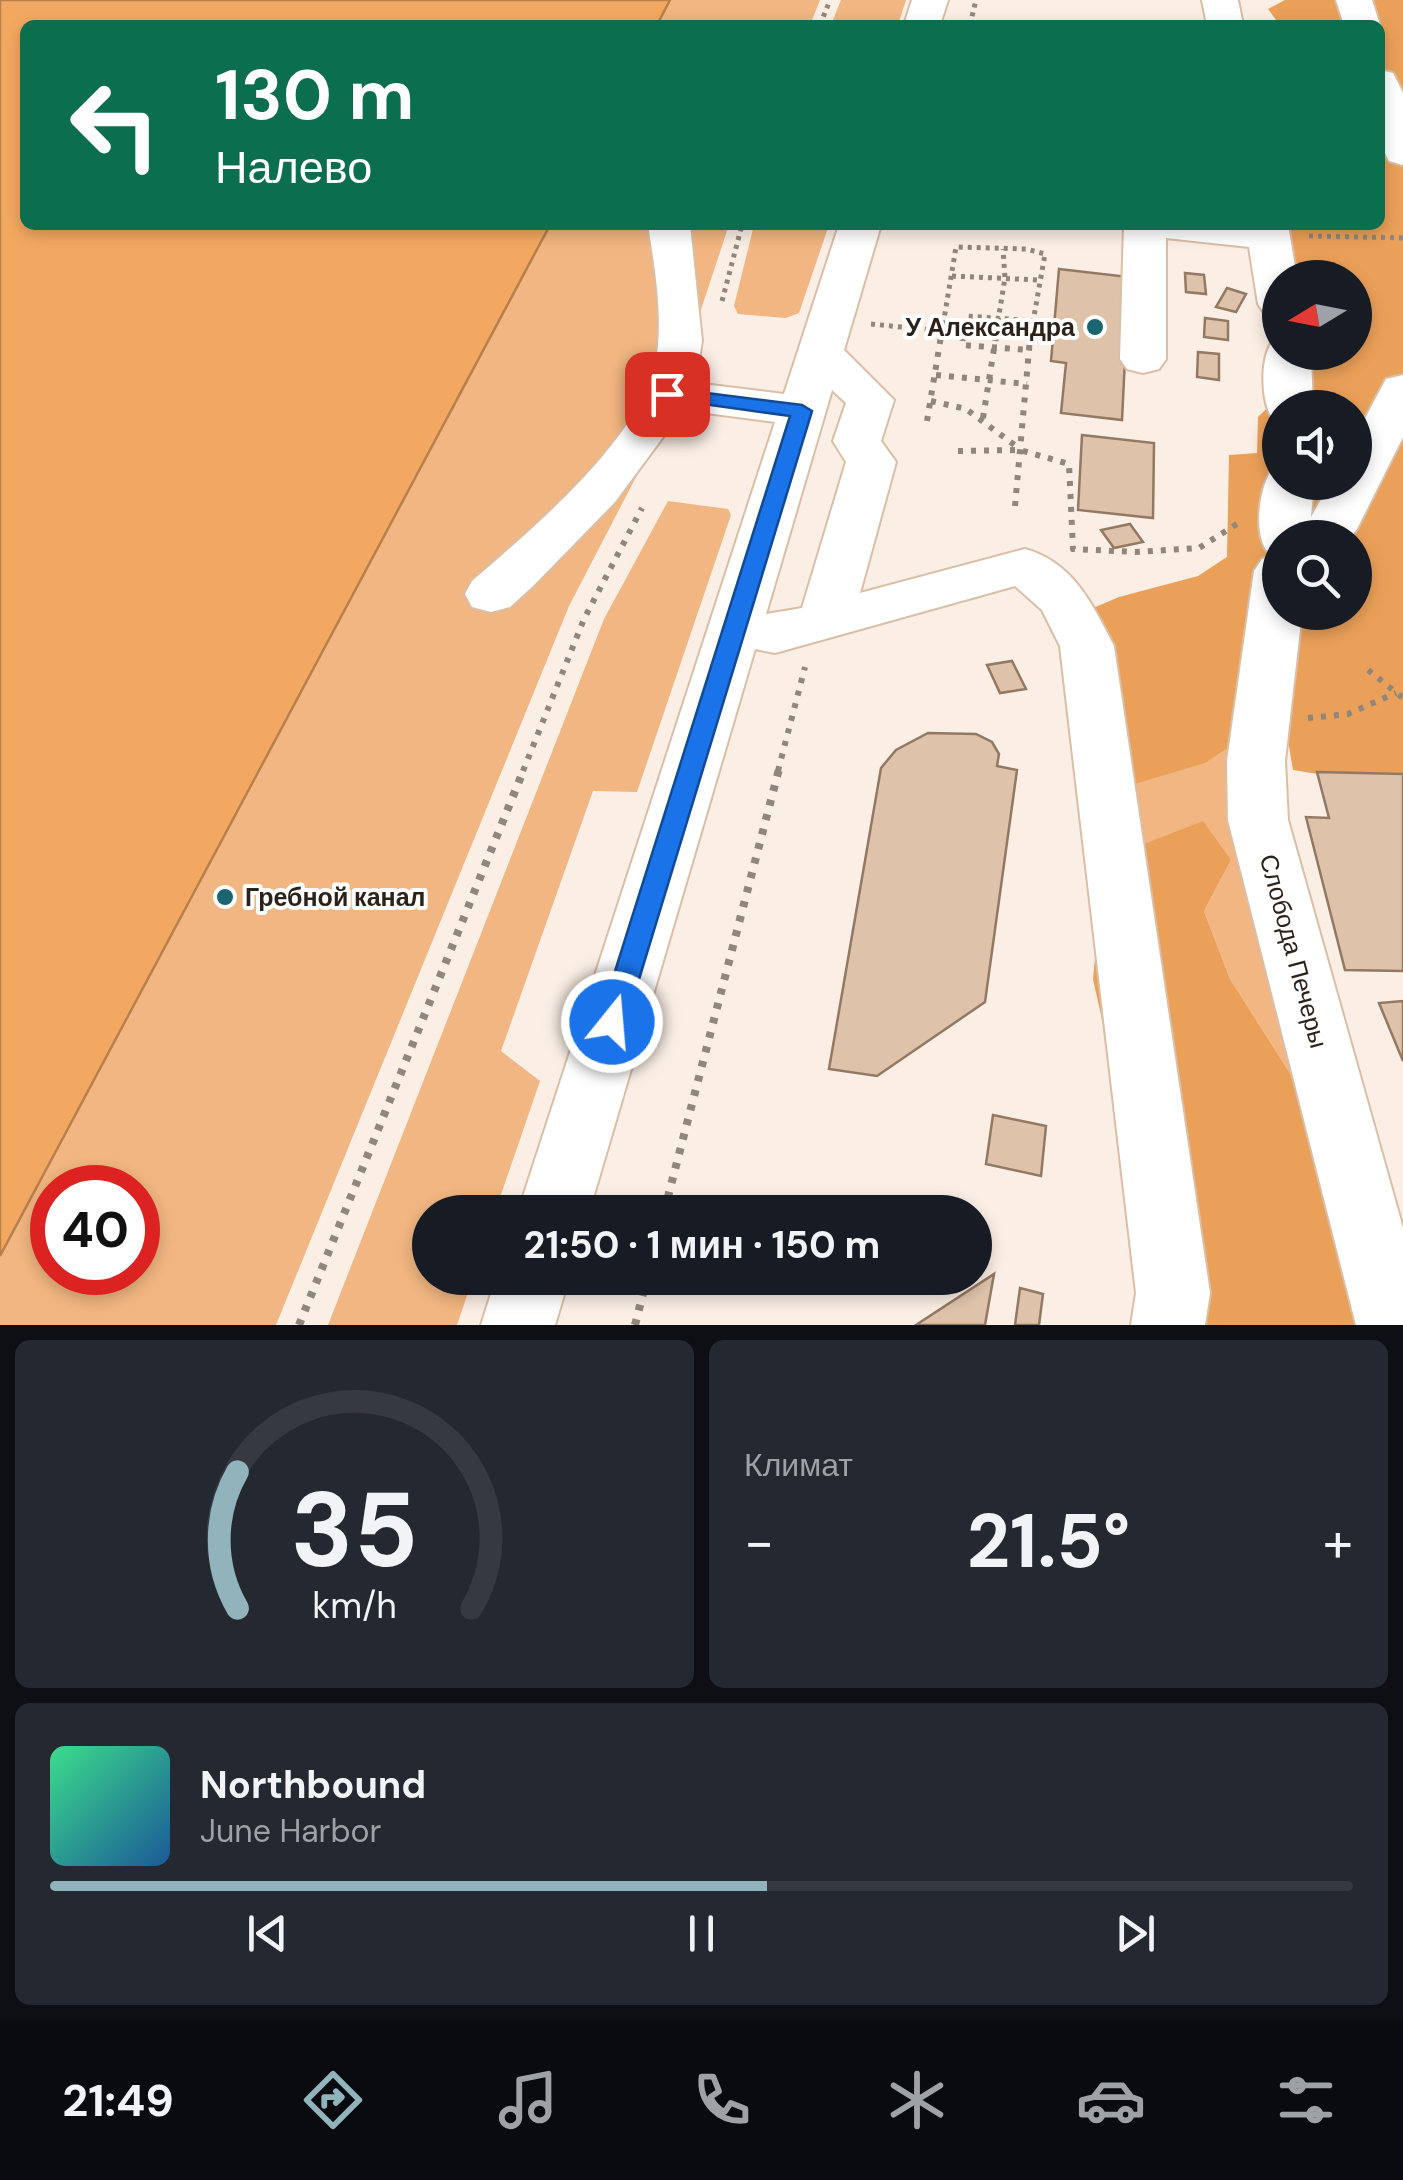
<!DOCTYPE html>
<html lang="ru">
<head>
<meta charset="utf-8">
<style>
	body { margin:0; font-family:"DM Sans",sans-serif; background:#242831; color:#f1f3f6; height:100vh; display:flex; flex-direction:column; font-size:38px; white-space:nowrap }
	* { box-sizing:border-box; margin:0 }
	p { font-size:32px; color:#9ea1a6 }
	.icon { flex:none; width:55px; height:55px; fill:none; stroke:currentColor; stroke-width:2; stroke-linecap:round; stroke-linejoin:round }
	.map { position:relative; height:1325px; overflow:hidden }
	.details { display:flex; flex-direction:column; gap:15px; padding:15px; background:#0d0f14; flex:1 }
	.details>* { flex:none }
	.hud { position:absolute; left:20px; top:20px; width:1365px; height:210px; border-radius:15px; box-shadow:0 5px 15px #0003; background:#0b6e4f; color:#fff; overflow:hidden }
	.needle { width:65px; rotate:260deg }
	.fabs { position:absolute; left:1262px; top:260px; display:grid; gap:20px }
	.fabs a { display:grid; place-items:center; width:110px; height:110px; border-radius:50%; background:#171b24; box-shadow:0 5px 15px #0003; font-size:50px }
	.speed { position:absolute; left:30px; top:1165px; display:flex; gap:20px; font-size:50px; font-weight:700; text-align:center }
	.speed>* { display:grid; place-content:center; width:130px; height:130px; border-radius:50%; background:#171b24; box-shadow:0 5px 15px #0003; line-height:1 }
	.speed .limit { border:15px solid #d22; background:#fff; color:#111 }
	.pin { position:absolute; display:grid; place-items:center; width:85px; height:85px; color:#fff; margin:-42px; border-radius:20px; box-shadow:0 5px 15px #0006 }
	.me { position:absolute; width:110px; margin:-55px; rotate:17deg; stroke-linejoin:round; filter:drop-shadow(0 0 8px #0008) }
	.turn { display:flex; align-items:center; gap:35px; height:210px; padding:0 30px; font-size:45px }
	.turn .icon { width:130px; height:130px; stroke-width:2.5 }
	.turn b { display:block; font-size:70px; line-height:85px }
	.big { font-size:75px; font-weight:700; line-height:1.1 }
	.details .widget { flex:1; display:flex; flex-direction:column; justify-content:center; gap:15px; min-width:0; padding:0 35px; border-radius:15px; background:#242831 }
	.details .dial { align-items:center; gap:0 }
	.dial svg { height:260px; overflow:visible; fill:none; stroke:#363941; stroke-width:7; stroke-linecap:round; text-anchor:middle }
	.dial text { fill:#f1f3f6; stroke:none }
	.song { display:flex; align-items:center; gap:30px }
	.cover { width:120px; height:120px; border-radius:15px; background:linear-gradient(135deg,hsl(150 70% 55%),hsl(210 70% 35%)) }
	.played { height:10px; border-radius:5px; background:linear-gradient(90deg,#91b3bb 55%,#363941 55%) }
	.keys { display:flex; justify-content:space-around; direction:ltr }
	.heat { display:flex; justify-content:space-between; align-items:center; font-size:55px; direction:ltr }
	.details .tiles { flex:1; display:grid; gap:15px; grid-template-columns:1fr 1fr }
	.widget:last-child { grid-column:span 2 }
	.trip { position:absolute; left:412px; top:1195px; width:580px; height:100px; border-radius:50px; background:#171b24; box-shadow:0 5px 15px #0003; font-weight:700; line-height:100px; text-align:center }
	.dock { display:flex; height:160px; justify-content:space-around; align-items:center; background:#090b0e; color:#9ea1a6 }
	.dock .icon { width:70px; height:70px }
	.dock .selected { color:#91b3bb }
	.dock b { font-size:45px; color:#f1f3f6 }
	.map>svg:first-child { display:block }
	.green { fill:#f1b681; fill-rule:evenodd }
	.forest { fill:#eba059; fill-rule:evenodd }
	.water { fill:#f3a861; stroke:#b8804b; stroke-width:2.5 }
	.building { fill:#dec2aa; stroke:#937963; stroke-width:2.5 }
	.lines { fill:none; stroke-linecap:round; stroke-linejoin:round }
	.minor-casing { stroke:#dabea6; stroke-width:4 }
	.path-far2 { stroke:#91867c; stroke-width:5; stroke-dasharray:4 5; stroke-linecap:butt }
	.path-far1 { stroke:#91867c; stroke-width:6; stroke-dasharray:5 8; stroke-linecap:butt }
	.path { stroke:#91867c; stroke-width:8; stroke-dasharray:6 9; stroke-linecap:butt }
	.minor { fill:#fff; fill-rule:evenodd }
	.route { fill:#1a73e8; stroke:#114b97; stroke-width:2.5 }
	.poi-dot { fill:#1b6472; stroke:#fff; stroke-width:4 }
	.labels { text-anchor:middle; stroke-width:8; stroke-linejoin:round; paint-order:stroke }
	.poi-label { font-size:25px; font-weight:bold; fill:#2d2219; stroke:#fff; text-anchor:end }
	.street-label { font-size:25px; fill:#2d2219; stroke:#fff }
</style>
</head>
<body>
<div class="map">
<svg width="1403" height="1325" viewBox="0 0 1403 1325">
	<rect width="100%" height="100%" fill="#fbefe5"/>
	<path class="green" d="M0,0H820L810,25H25V225H729L662,427L569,606L276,1325H0ZM52,1188H138V1272H52Z
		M841,0H906L898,25H831Z
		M754,225H829L799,313L786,318L738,314L734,306Z
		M668,501L728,509L731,515L637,792L593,791L501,1051L540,1081L495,1212H430V1278H473L457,1325H328L604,619Z
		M1244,737L1307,1100L1230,979L1204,911L1231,860L1134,848L1131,785Z"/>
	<path class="forest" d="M1285,0H1403V788L1293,770L1283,711L1205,763L1131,785L1053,625L1119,597L1198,576L1227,557L1229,455L1257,453L1258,417L1318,358L1317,353L1355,352V278L1296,277L1288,252L1289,225H1380V25H1280L1268,9ZM1280,408H1355V482H1280ZM1280,538H1355V612H1280Z
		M1203,821L1231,860L1204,911L1230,979L1307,1100L1375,1325H1143L1122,1110L1093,979L1103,876L1134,848Z"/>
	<path class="water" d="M0,0H670L657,25H25V225H550L0,1256Z"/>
	<path class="building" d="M1059,269L1129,277L1122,420L1061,413L1066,363L1051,361Z
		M1185,273L1204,275L1206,294L1186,292Z
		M1227,288L1246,294L1236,312L1216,307Z
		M1205,318L1228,321V340L1204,337Z
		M1198,352L1219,354V380L1197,377Z
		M1082,435L1154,443L1153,518L1078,510Z
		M1130,524L1143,542L1114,548L1101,530Z
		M1012,661L1026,689L1000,693L987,665Z
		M928,733L976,734L992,742L999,754L997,766L1017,770L985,1002L877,1076L829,1069L881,768L896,750Z
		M1317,772L1403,774V971L1345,970L1306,817L1329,818Z
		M1403,1001V1061L1379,1003Z
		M993,1115L1046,1126L1041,1176L986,1164Z
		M994,1274L985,1325H916Z
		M1020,1288L1043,1294L1039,1325H1015Z"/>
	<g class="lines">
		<g class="minor-casing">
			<path id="minor" d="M912,0H948L940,25H904Z
				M1202,0H1238L1243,25H1207Z
				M1336,0H1372L1380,25H1344Z
				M1380,70L1393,73L1403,93V165L1389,161L1380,143Z
				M648,225H690L702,341L695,383L784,394L839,225H881L844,350L894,400L881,441L896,462L860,593L1025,549C1073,562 1093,605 1114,646L1210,1293L1205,1325H1131L1136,1293L1060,646L1042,610L1015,586L775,653L755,649L589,1212H518L775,422L683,410L615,502L533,586L510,607L491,612L472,607L465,594L472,581C529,532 635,443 654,369C665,326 655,269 648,225ZM832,390L846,403L833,441L846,462L802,608L766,614Z
				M1124,225H1288L1297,278H1280V317L1264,313L1258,304L1249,247L1166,238V359L1159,369L1143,373L1127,369L1120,359Z
				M1280,340V352H1311L1313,408H1280V420L1272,418C1261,401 1260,359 1272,342Z
				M1403,375V437L1357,529L1350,538H1280V612H1302L1285,761L1288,820L1403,1228V1325H1356L1228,820L1227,761L1254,571L1262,559L1279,554L1266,550C1254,530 1259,490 1271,471L1280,469V482H1314L1311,517L1331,482H1355V437L1386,379Z
				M496,1278H569L555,1325H481Z"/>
		</g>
		<path class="path-far2" d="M820,25L830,0
			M970,25L976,0
			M1309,236L1403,238
			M952,276L1039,280
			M722,301L742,225
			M871,324L942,331L941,339
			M964,332L967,316L1034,321
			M963,339L964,332L942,331L956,247L1026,249L1045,254L1030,339
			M995,339L1005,278L1003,249"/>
		<path class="path-far1" d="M963,336L962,345L1029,350
			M1029,350L1030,336
			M936,375L1027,384
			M931,401L966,409L1020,449
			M983,418L996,336
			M927,421L941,336
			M958,451L1020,450L1069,464L1073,549L1135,552L1199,548L1240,522
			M1015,506L1029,350
			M1368,670L1403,698
			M1308,718L1348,714L1396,693
			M523,771L584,619L642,508
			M778,771L805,667"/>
		<path class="path" d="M664,1212L779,769
			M299,1325L524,769
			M635,1325L647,1278"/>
		<use href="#minor" class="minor"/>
	</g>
	<path class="route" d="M667,388L802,405L812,411L626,1022L622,1030L612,1033L603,1030L599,1022L790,416L660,398V390Z"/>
	<g class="poi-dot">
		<circle cx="1095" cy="327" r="10"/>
		<circle cx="225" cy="897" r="10"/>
	</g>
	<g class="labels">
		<g class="poi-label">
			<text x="1075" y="336">У Александра</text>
			<text x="245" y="906" text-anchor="start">Гребной канал</text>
		</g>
		<g class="street-label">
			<text transform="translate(1294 951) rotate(75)" y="9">Слобода Печеры</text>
		</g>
	</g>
</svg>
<div class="fabs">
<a><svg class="needle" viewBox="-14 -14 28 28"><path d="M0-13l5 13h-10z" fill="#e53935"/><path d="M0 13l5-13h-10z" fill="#9ea1a6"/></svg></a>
<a><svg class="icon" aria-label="sound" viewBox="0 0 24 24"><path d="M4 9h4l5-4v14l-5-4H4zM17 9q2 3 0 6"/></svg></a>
<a><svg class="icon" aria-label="search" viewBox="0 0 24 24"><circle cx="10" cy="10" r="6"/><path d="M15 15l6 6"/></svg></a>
</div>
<div class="speed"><div class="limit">40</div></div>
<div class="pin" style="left:667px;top:394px;background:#d93025"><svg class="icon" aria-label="arrive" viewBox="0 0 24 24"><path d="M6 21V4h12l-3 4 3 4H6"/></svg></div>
<svg class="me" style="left:612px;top:1022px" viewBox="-20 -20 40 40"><circle r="17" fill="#1a73e8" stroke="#fff" stroke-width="3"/><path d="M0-11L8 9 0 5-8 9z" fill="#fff"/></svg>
<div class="trip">21:50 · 1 мин · 150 m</div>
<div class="hud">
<div class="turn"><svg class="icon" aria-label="left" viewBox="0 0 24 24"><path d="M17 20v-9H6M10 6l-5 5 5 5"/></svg><div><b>130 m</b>Налево</div></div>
</div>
</div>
<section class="details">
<div class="tiles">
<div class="widget dial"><svg viewBox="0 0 100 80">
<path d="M14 69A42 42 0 1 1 86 69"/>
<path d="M14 69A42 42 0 0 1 14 27" stroke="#91b3bb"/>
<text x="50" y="56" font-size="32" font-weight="700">35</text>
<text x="50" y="72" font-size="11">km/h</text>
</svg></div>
<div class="widget"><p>Климат</p>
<div class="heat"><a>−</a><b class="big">21.5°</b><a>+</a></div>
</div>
<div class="widget">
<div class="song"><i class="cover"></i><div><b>Northbound</b><p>June Harbor</p></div></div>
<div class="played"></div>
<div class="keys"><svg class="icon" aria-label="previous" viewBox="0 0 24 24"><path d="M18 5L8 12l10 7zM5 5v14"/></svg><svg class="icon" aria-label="pause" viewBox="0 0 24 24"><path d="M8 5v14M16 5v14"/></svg><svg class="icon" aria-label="next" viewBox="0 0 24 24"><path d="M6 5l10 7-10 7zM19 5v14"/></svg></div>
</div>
</div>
</section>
<nav class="dock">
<b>21:49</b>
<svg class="icon selected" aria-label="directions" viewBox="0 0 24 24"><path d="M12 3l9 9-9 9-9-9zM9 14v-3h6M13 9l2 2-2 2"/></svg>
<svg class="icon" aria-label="music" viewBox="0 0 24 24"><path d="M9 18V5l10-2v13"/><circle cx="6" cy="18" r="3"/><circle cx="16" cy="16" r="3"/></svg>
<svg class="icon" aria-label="phone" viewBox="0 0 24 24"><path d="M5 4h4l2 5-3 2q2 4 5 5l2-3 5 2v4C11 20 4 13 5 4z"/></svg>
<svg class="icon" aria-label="climate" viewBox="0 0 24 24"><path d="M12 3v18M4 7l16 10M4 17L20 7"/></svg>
<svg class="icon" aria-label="car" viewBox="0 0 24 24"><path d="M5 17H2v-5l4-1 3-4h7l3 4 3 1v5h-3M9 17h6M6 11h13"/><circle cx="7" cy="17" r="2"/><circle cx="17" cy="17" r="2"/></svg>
<svg class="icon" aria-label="filters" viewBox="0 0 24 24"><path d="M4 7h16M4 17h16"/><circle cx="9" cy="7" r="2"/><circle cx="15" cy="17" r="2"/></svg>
</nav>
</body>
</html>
